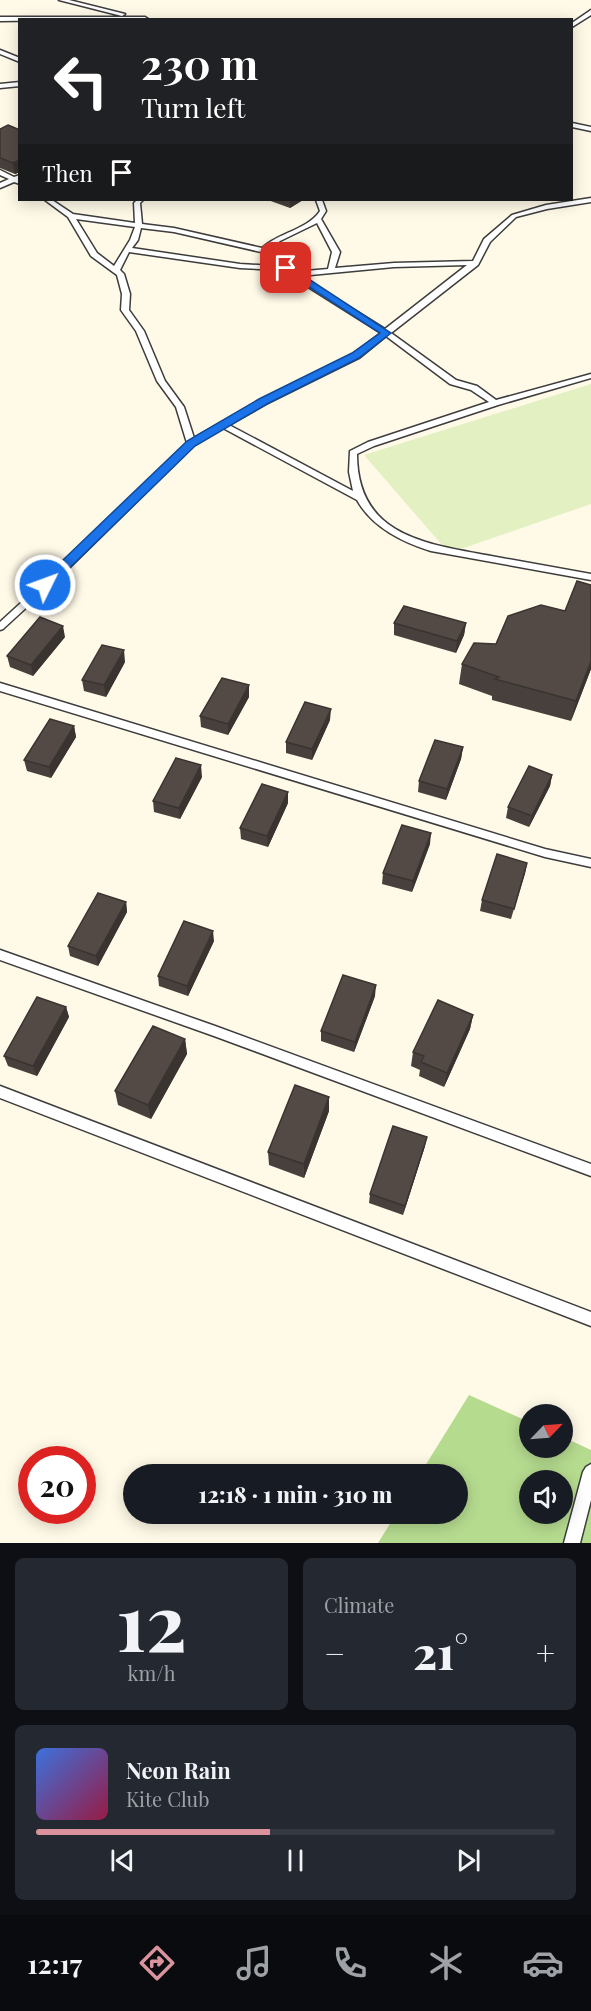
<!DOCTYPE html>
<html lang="en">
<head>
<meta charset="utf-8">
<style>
	body { margin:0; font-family:"Playfair Display",serif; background:#242831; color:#f1f3f6; height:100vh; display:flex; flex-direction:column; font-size:22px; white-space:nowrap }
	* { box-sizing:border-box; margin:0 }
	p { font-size:20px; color:#9ea1a6 }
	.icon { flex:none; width:33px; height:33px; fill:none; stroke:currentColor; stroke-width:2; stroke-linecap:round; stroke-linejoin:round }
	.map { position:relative; height:1543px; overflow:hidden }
	.drawer { display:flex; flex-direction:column; gap:15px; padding:15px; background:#0d0f14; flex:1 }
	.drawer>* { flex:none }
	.top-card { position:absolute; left:18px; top:18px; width:555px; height:183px; border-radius:0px; box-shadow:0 3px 15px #0003; background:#202124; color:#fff; overflow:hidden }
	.needle { width:39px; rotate:65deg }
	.fabs { position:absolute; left:519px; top:1404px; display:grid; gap:12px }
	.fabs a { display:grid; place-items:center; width:54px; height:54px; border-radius:50%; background:#171b24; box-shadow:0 3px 15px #0003; font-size:30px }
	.speed { position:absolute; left:18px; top:1446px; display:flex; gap:12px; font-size:30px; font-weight:700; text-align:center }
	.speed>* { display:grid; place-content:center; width:78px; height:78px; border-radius:50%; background:#171b24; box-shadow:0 3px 15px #0003; line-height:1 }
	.speed .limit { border:9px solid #d22; background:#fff; color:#111 }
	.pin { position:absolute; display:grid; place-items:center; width:51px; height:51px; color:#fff; margin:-26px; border-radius:12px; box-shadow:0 3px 9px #0006 }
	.me { position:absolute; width:66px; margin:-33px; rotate:48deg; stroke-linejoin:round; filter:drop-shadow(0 0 4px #0008) }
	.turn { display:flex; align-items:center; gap:21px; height:126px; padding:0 24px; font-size:27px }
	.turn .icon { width:78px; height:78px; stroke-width:2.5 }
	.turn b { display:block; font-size:42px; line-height:51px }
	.then { display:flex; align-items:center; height:57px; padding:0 24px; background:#0003; gap:12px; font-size:22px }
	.big { font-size:45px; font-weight:800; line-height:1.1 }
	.drawer .tile { flex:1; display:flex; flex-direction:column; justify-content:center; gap:9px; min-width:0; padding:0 21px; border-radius:9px; background:#242831 }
	.drawer .dial { align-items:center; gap:0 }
	.dial b { font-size:78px; line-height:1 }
	.song { display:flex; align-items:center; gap:18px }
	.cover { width:72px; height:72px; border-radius:9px; background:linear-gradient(135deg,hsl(220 70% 55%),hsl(340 70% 35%)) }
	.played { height:6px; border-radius:3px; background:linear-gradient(90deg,#da939c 45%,#363941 45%) }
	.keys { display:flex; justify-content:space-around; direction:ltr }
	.heat { display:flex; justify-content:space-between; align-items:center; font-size:33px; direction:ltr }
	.drawer .tiles { flex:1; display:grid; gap:15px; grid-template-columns:1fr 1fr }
	.tile:last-child { grid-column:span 2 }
	.trip { position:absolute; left:123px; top:1464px; width:345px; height:60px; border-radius:30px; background:#171b24; box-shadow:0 3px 15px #0003; font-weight:800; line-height:60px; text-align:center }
	.menu { display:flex; height:96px; justify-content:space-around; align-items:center; background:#090b0e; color:#9ea1a6 }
	.menu .icon { width:42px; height:42px }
	.menu .active { color:#da939c }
	.menu b { font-size:27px; color:#f1f3f6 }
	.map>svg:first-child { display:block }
	.forest { fill:#b5db8f; fill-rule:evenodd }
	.pitch { fill:#e3f0c2 }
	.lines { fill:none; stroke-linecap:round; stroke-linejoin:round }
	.service-casing { stroke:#3d3d3d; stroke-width:3 }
	.service { fill:#fff; fill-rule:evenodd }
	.wall { fill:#47403c }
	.shaded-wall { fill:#3a3431 }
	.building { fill:#534a46; stroke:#3a3431; stroke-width:1.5 }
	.route { fill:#1a73e8; stroke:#114b97; stroke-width:1.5 }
</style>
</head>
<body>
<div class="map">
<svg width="591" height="1543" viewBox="0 0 591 1543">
	<rect width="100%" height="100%" fill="#fff9e7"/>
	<path class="forest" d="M469,1395L529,1422L530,1448H562L563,1437L591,1450V1543H378L396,1514H458V1474H420ZM530,1480H562V1514H530Z"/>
	<path class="pitch" d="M591,384V504L449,553L364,455Z"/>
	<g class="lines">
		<g class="service-casing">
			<path id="service" d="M59,0H69L125,14L122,16Z
				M591,10V15L572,27V23Z
				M0,17H145L148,19L0,21Z
				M0,50L20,58V62L0,54Z
				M20,82V86L0,88V84Z
				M572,123L591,127V131L572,127Z
				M0,170L14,177L20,175V184L14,182L0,188V183L9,179L0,175Z
				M591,198V202L547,209L516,217L490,242L478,265L391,333L456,380L477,386L496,400L591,374V378L498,405L374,446L357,454C357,537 427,544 491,556C524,562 558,568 591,574V580L431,551C402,542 372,527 357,500L223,428L194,445L65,572L3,629L0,630V622L59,568L187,443L176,407L157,381L136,331L121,310L122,294L117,275L91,256L68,217L45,200H52L73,214L135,223L134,203L137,200H143L140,203L142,224L174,228L262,248C278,233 307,230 320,211L316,200H322L326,211L321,219L340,252L335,268L394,263L473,261L484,239L512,215L546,205ZM76,219L135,227L130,240L114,266L97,253ZM317,223L332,252L328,269L294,272L277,260L267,250L280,241ZM141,228L174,232L261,252L275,266L240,264L132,248L138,240ZM129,252L240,268L281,270L381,333L353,354L260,400L194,438L184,407L165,381L144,331L129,310L130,294L124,274L120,270ZM467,265L385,329L300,276L394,267ZM386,336L450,384L471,390L489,402L368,442L350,451L349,472L353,491L229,425L266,404L359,358Z
				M0,683L545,849L591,859V867L545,857L0,691Z
				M0,950L215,1026L591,1164V1176L214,1036L0,960Z
				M0,1086L591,1312V1326L0,1098Z
				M591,1464V1500L580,1543H564L583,1472L586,1467Z"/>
		</g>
		<use href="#service" class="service"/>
	</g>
	<path class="wall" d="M0,129L20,130V172L15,174L0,168Z
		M268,200H303L290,208Z
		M394,623H466L464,635L456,653L394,635Z
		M65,637L33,676L10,667L7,656Z
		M496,644L591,669L571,721L492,700V696L459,684L462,664Z
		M125,662L106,697L84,691L82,680Z
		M249,685V697L228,735L201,727L200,716Z
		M330,720L312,760L286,753V742Z
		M74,726L76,737L51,778L27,771L24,760Z
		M463,747L461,759L446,800L418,792L419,781Z
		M552,775L550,786L529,827L506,818L508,807Z
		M202,777L180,819L154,812L153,801Z
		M288,803L268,847L241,839L240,828Z
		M430,844L412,892L382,884L383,873Z
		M527,863L511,919L480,911L482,900Z
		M126,902L127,912L98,966L70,956L68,946Z
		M214,941L188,996L159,986L158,976Z
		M375,996L354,1052L321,1041V1031Z
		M66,1007L69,1017L37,1076L8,1066L4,1056Z
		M473,1015L470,1029L444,1087L419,1076L420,1070L411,1066L413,1052Z
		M185,1039L187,1054L151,1119L118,1105L115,1091Z
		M329,1111L304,1178L269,1165L268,1152Z
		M425,1146L403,1215L369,1203L370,1194Z"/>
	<path class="shaded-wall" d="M20,160V172L15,174L13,163Z
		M290,200H303L290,208Z
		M466,623L464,635L456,653L457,641Z
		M63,626L65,637L33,676L31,665Z
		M124,650L125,662L106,697L104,685Z
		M591,661V669L571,721L576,701Z
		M249,685V697L228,735V724Z
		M331,709L330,720L312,760V749Z
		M74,726L76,737L51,778L49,767Z
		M463,747L461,759L446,800L447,789Z
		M201,765L202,777L180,819L179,808Z
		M552,775L550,786L529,827L532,816Z
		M288,792V803L268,847L267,836Z
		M431,833L430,844L412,892L413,881Z
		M527,863L525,874L511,919L514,909Z
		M126,902L127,912L98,966L96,956Z
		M213,931L214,941L188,996L187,986Z
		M376,985L375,996L354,1052L355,1042Z
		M66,1007L69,1017L37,1076L33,1066Z
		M473,1015L470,1029L444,1087L447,1073Z
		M185,1039L187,1054L151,1119L148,1105Z
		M329,1097V1111L304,1178V1164Z
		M427,1137L425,1146L403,1215L405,1206Z"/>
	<path class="building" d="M8,125L20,130V160L13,163L0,158V129Z
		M577,581L591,585V661L576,701L495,679L499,677L462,664L474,643L496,644L508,616L541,605L565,611Z
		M404,606L466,623L457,641L394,623Z
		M40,617L63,626L31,665L7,656Z
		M102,645L124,650L104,685L82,680Z
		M222,678L249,685L228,724L200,716Z
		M305,702L331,709L312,749L286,742Z
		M50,719L74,726L49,767L24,760Z
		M435,740L463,747L447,789L419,781Z
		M176,758L201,765L179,808L153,801Z
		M529,766L552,775L532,816L508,807Z
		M262,784L288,792L267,836L240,828Z
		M402,825L431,833L413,881L383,873Z
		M497,854L527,863L514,909L482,900Z
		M98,893L126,902L96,956L68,946Z
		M184,921L213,931L187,986L158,976Z
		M343,975L376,985L355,1042L321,1031Z
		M37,997L66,1007L33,1066L4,1056Z
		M438,1000L473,1015L447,1073L421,1062L424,1056L413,1052Z
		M153,1026L185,1039L148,1105L115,1091Z
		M295,1085L329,1097L304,1164L268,1152Z
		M393,1126L427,1137L405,1206L370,1194Z"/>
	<path class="route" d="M283,266H289L391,333L359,358L267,404L195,446L49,588H40V582L187,441L259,399L352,353L380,333L283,270Z"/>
</svg>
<div class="fabs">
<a><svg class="needle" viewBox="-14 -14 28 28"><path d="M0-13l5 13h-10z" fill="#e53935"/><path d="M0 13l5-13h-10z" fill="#9ea1a6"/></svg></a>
<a><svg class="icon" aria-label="sound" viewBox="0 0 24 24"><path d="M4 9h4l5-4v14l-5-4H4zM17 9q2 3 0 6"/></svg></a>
</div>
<div class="speed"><div class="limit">20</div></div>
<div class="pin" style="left:286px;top:268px;background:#d93025"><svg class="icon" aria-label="arrive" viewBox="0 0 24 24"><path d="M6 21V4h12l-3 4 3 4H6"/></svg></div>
<svg class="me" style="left:45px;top:585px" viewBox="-20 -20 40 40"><circle r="17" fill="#1a73e8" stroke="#fff" stroke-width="3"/><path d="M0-11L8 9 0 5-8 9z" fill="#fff"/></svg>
<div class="trip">12:18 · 1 min · 310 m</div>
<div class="top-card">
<div class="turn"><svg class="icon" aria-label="left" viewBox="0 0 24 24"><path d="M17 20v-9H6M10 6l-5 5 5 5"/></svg><div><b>230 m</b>Turn left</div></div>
<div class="then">Then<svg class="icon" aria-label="arrive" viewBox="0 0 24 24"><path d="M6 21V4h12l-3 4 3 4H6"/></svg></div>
</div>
</div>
<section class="drawer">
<div class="tiles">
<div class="tile dial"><b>12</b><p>km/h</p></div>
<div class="tile"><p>Climate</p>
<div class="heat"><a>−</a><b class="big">21°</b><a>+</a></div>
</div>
<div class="tile">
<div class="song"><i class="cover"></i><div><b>Neon Rain</b><p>Kite Club</p></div></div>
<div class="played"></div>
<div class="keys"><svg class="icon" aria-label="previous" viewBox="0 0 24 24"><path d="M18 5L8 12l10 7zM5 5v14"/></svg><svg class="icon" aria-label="pause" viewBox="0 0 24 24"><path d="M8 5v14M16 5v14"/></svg><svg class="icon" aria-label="next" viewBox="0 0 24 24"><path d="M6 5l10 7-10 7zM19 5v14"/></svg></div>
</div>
</div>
</section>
<nav class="menu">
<b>12:17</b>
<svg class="icon active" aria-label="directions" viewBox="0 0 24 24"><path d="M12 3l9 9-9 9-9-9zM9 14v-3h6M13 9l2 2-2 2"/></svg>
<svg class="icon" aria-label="music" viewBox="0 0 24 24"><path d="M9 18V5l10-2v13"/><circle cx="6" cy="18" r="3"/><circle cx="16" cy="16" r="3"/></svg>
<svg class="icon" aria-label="phone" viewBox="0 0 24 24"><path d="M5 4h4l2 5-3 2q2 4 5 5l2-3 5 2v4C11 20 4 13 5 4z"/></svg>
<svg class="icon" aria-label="climate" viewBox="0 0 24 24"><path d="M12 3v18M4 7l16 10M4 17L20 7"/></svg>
<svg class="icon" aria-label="car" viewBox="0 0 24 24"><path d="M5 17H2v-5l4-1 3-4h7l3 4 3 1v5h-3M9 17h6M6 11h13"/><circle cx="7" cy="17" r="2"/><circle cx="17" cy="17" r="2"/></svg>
</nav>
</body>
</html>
